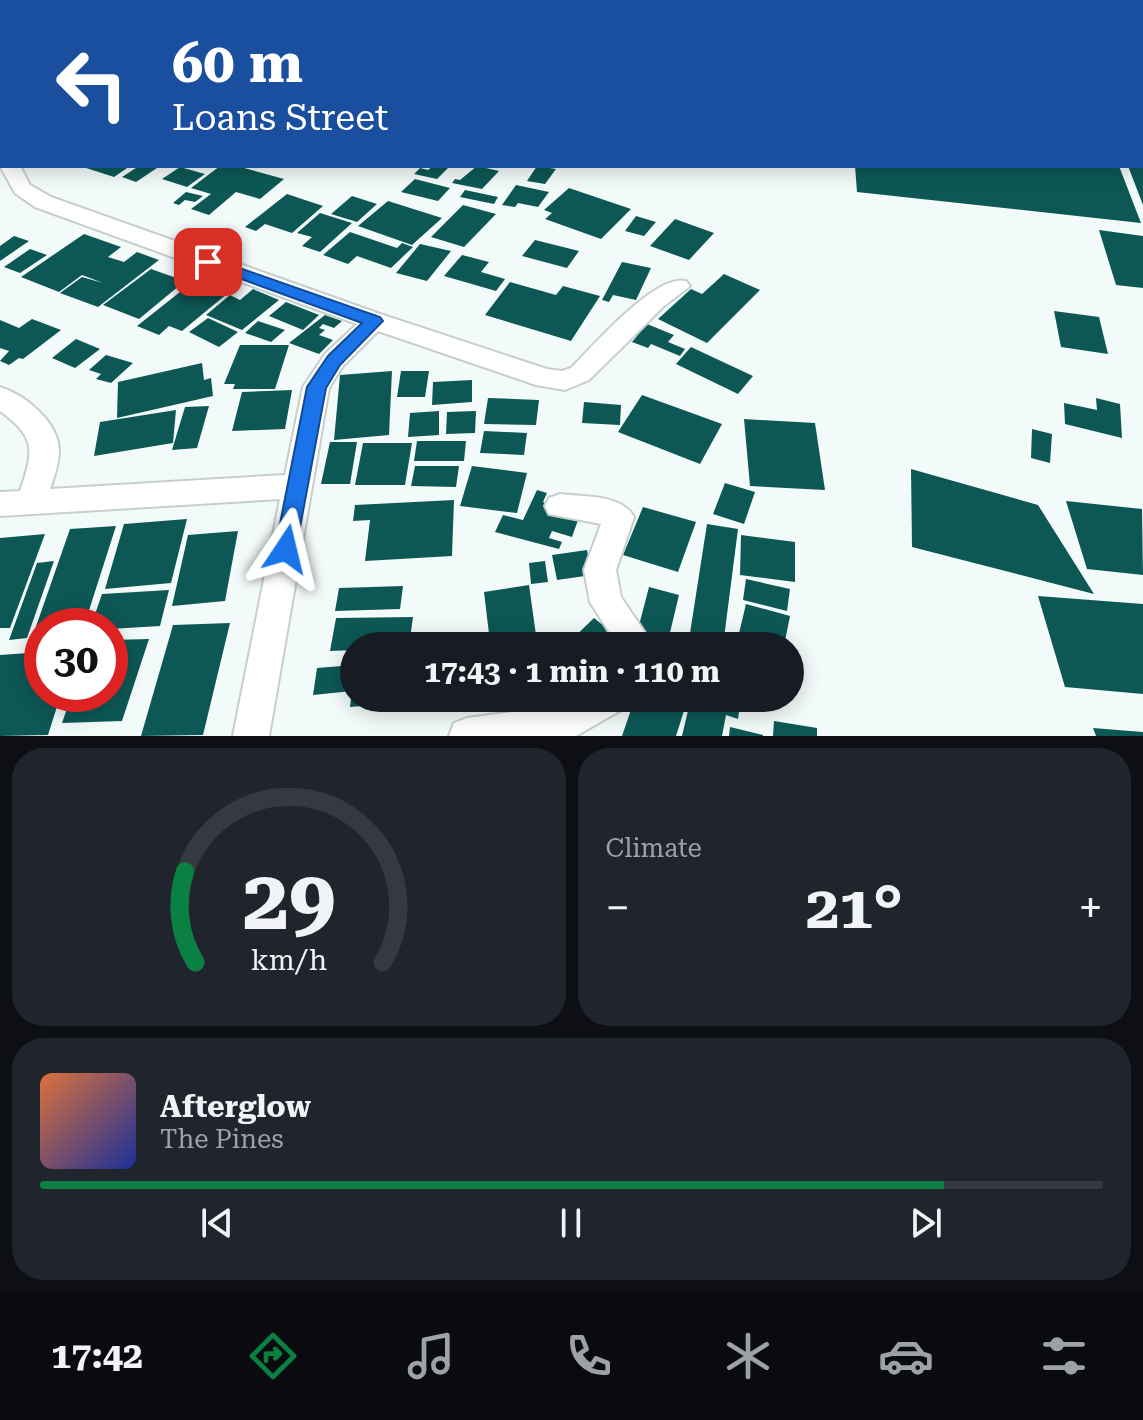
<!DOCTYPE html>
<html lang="en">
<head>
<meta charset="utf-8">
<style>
	body { margin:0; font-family:"Roboto Serif",serif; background:#20242c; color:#f1f3f6; height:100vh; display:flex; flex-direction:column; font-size:30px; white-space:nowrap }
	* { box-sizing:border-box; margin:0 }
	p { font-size:26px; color:#9ea1a6 }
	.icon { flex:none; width:44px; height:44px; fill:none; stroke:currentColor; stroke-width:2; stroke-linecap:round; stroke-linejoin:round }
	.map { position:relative; height:736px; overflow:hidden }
	.sheet { display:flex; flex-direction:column; gap:12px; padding:12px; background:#0d0f14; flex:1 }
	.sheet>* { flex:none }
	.hud { position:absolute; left:0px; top:0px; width:1144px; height:168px; box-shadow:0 4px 20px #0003; background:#1a4fa0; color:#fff; overflow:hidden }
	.speed { position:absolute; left:24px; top:608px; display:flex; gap:16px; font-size:40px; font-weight:700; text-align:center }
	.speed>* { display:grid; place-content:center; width:104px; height:104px; border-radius:50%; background:#171b24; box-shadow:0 4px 20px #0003; line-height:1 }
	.speed .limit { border:12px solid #d22; background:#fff; color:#111 }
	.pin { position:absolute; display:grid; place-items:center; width:68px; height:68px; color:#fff; margin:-34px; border-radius:16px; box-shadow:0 4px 12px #0006 }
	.me { position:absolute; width:88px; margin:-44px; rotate:10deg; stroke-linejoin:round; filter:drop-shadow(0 0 6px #0008) }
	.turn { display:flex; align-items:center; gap:28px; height:168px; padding:0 40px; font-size:36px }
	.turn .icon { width:104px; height:104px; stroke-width:2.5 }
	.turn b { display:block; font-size:56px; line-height:68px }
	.big { font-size:60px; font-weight:700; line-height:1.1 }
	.sheet .tile { flex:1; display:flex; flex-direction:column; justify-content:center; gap:12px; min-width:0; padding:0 28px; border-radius:32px; background:#20242c }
	.sheet .dial { align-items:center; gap:0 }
	.dial svg { height:208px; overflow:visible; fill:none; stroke:#363941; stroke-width:7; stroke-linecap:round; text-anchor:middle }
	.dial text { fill:#f1f3f6; stroke:none }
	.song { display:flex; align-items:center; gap:24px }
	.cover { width:96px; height:96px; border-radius:12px; background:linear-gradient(135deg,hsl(20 70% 55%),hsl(230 70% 35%)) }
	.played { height:8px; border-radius:4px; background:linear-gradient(90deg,#0b8043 85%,#363941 85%) }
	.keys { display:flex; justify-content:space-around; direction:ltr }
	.heat { display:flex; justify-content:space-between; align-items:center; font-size:44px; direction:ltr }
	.sheet .tiles { flex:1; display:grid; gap:12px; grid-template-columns:1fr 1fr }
	.tile:last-child { grid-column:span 2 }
	.trip { position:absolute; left:340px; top:632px; width:464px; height:80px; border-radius:40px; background:#171b24; box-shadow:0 4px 20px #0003; font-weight:700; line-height:80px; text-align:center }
	.dock { display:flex; height:128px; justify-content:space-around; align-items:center; background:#090b0e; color:#9ea1a6 }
	.dock .icon { width:56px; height:56px }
	.dock .on { color:#0b8043 }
	.dock b { font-size:36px; color:#f1f3f6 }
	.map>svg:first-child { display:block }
	.building { fill:#0d5855 }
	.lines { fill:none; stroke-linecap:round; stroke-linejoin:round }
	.lane-casing { stroke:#c7cfce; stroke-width:4 }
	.street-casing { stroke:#c7cfce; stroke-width:4 }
	.lane { fill:#fff; fill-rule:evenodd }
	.street { fill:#fff; fill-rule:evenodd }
	.route { fill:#1a73e8; stroke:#114b97; stroke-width:2 }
</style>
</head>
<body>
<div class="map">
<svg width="1143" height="736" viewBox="0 0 1143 736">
	<rect width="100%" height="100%" fill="#f3fbfa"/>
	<path class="building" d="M80,166H130L114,177Z
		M139,166H160L136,182L122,177Z
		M220,166H237L284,179L260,199L236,192L209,215L191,209L211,194L191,188Z
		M433,166H450L437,179L414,174L420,168L428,170Z
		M477,166L499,171L482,189L452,183L455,179L460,180Z
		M537,166L556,169L545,184L527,181Z
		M855,166H1119L1141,223L857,192Z
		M1128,166H1143V205Z
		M180,167L205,174L187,187L162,179Z
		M415,179L450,188L438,201L401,192Z
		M516,185L549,192L538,207L518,203L515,207L502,205Z
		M569,188L631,209L601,239L545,219L552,213L544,210Z
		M465,190L498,197L494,204L460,197Z
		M186,192L203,196L195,202L185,200L179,205L173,203Z
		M287,194L323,206L292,233L265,224L256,231L245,227Z
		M352,196L377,204L357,222L331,214Z
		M388,201L442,218L412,245L358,226Z
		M463,205L496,214L464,247L431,237Z
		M320,213L352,223L320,252L302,246L312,237L297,233Z
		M636,216L656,222L644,236L625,231Z
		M675,219L714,233L689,260L650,246Z
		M1099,230L1143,236V288L1116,285Z
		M350,232L397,248L402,243L413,247L391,268L357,256L348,264L323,255Z
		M84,234L121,247L108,257L124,262L137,252L159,260L98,307L60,293L82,277L103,283L82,275L59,292L21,277Z
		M14,236L29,241L0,261V246Z
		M535,240L579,251L567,268L522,256Z
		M420,244L451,251L427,281L396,273Z
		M30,249L47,255L20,273L4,267Z
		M462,255L489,262L481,272L505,279L496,291L444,276Z
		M622,262L651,268L636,300L613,295L609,302L602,300Z
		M151,269L185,281L139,319L103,305Z
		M210,273L239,284L182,331L169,326L159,335L137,326L185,288L189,289Z
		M724,274L760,290L707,343L658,319L691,289L702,294Z
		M510,282L556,295L563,286L600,296L571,341L485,315Z
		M253,289L279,300L242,330L206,315L230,295L240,300Z
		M286,302L319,315L303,330L269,316Z
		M1054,311L1099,317L1108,354L1061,347Z
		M325,315L342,321L334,328L323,324L319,328L325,330L319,335L333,340L319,354L289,343Z
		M208,318L238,332L219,347L189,332Z
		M32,319L61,330L23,359L19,358L9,365L0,361L9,351L0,348V320L19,328Z
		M258,321L285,330L271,342L245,333Z
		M647,324L674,335L668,342L685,349L680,356L651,344L648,348L632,342Z
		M76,339L100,349L75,368L52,358Z
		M240,345H289L275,389H233L235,384H224Z
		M691,347L753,376L738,394L676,364Z
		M106,355L133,363L111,383L96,379L101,374L89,370Z
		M202,363L204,380L211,378L213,396L117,418L118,382Z
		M392,371L389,435L334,440L340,375Z
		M401,371H429L425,397H397Z
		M472,380V402L432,405L433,382Z
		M292,390L285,429L232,431L242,392Z
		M642,395L722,424L700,464L618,432Z
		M488,398L539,400L536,425L484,424Z
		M1096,398L1120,404L1122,438L1065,424L1064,403L1097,410Z
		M584,402L621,405L620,425L582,423Z
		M209,406L197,448L172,450L185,407Z
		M176,410L173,443L94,456L100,422Z
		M439,411V435L408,437L410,413Z
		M476,411L475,433L446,434L447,412Z
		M744,419L815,423L825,490L750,486Z
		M1032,429L1052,434L1050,463L1031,458Z
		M484,431L527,433L524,455L480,453Z
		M417,441H466L464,461H414Z
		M330,442H357L350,484H321Z
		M363,443H412L405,485H355Z
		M415,466H459L456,487L411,486Z
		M472,466L527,473L517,513L460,506Z
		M911,469L1038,505L1094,594L912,547Z
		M725,483L755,492L744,524L713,514Z
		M537,490L547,493L543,502L565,508L562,516L578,520L572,537L552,531L549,538L562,542L559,549L495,532L503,515L523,520Z
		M454,500L452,556L365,561L370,520L353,521L355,505Z
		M1066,501L1142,509L1143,575L1087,569Z
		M643,507L696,522L678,572L623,555Z
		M187,519L171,583L105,589L124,524Z
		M707,524L738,529L723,646H688Z
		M116,526L84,626H42V634L33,635L70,529Z
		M238,531L225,601L172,606L188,535Z
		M45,534L10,628H0V538Z
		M741,535L795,542V582L740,575Z
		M587,550L592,575L557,580L552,555Z
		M54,561L27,638L9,640L37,563Z
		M545,561L548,582L531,584L529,563Z
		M746,579L790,589L787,611L743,600Z
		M529,585L536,635L490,642L484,592Z
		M403,586L400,609L335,611L339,588Z
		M649,587L679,595L668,641L637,633Z
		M169,590L160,626L110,629V626H91L102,594Z
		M1038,596L1143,604V694L1065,687Z
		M746,604L790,616L784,646H736Z
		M413,617L409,646H354V650L330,651L336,618Z
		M594,618L619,638L611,646H565Z
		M230,623L203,735L141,736L173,625Z
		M149,639L122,721L62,723L72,694H110V640Z
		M42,652V694H61L48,735L0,736V655Z
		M354,665V698H398V703L350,707L352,691L313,695L317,668Z
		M635,698H688L676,736H622Z
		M691,698H741L738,719L726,715L722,736H682Z
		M774,721L817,728V736H773Z
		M730,727L763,735V736H729Z
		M1093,728L1143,732V736H1096Z"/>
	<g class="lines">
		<g class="lane-casing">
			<path id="lane" d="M886,0H894V2H886Z
				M1142,117H1143V123H1142Z"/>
		</g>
		<g class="street-casing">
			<path id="street" d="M0,32L2,33V44H0Z
				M0,116L2,117V129L0,128Z
				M2,163V166H20L30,185L51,197L383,315L547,369L562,371L571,368C593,346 656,273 686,281L690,286L664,306L589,380L565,390L536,385L378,331L343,366L329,388L269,736H233L280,499L0,516V492L20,491C34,451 36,437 0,411V387C25,395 59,422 59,451C59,464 54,477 50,489L285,475L303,387L325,354L357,324L35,207L15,193L0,166Z
				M560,494C583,497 622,494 634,517L616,570L621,597L654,646H618L590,602L584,570L601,524L549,514L545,506L549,498Z
				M575,698H626L621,710L576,736H449L454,723L467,718L563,705Z"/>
		</g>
		<use href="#lane" class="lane"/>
		<use href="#street" class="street"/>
	</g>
	<path class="route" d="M208,257L380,317L383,321L340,365L326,388L296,549L293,555L286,558L278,555L275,549L307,387L328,356L362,323L203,265L200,262Z"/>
</svg>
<div class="speed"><div class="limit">30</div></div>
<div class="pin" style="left:208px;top:262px;background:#d93025"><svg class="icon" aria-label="arrive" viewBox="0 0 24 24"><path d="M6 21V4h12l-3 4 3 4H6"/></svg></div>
<svg class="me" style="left:286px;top:549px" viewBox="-20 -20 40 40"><path d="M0-17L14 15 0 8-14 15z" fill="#1a73e8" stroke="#fff" stroke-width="4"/></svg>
<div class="trip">17:43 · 1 min · 110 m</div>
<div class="hud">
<div class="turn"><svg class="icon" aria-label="left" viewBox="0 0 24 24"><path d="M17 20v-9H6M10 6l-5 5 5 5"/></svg><div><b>60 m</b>Loans Street</div></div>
</div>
</div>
<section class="sheet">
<div class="tiles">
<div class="tile dial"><svg viewBox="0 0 100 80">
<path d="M14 69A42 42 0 1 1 86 69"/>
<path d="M14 69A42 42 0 0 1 10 34" stroke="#0b8043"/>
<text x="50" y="56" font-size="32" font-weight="700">29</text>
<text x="50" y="72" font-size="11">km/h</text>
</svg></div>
<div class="tile"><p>Climate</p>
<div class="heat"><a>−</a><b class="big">21°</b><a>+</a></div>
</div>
<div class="tile">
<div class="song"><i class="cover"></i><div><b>Afterglow</b><p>The Pines</p></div></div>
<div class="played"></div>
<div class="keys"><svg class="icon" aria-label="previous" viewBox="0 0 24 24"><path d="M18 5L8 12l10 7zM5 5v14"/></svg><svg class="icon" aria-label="pause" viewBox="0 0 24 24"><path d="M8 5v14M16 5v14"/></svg><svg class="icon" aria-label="next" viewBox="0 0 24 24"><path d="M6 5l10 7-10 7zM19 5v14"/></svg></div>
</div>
</div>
</section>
<nav class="dock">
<b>17:42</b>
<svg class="icon on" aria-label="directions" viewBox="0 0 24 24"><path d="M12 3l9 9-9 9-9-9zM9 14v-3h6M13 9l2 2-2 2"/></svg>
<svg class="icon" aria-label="music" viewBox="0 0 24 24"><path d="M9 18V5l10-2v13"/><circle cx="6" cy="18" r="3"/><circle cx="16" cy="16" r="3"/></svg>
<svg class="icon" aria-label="phone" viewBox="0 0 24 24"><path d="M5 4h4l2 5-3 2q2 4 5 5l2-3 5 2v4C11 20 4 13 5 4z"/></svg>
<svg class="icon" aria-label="climate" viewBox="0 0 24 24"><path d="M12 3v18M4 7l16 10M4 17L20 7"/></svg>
<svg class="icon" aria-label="car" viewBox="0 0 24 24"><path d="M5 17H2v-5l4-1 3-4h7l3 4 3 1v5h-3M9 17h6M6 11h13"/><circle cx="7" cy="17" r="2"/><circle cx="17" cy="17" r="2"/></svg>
<svg class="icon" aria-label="filters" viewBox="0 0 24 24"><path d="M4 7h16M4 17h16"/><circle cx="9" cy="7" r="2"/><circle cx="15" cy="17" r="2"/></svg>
</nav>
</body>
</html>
